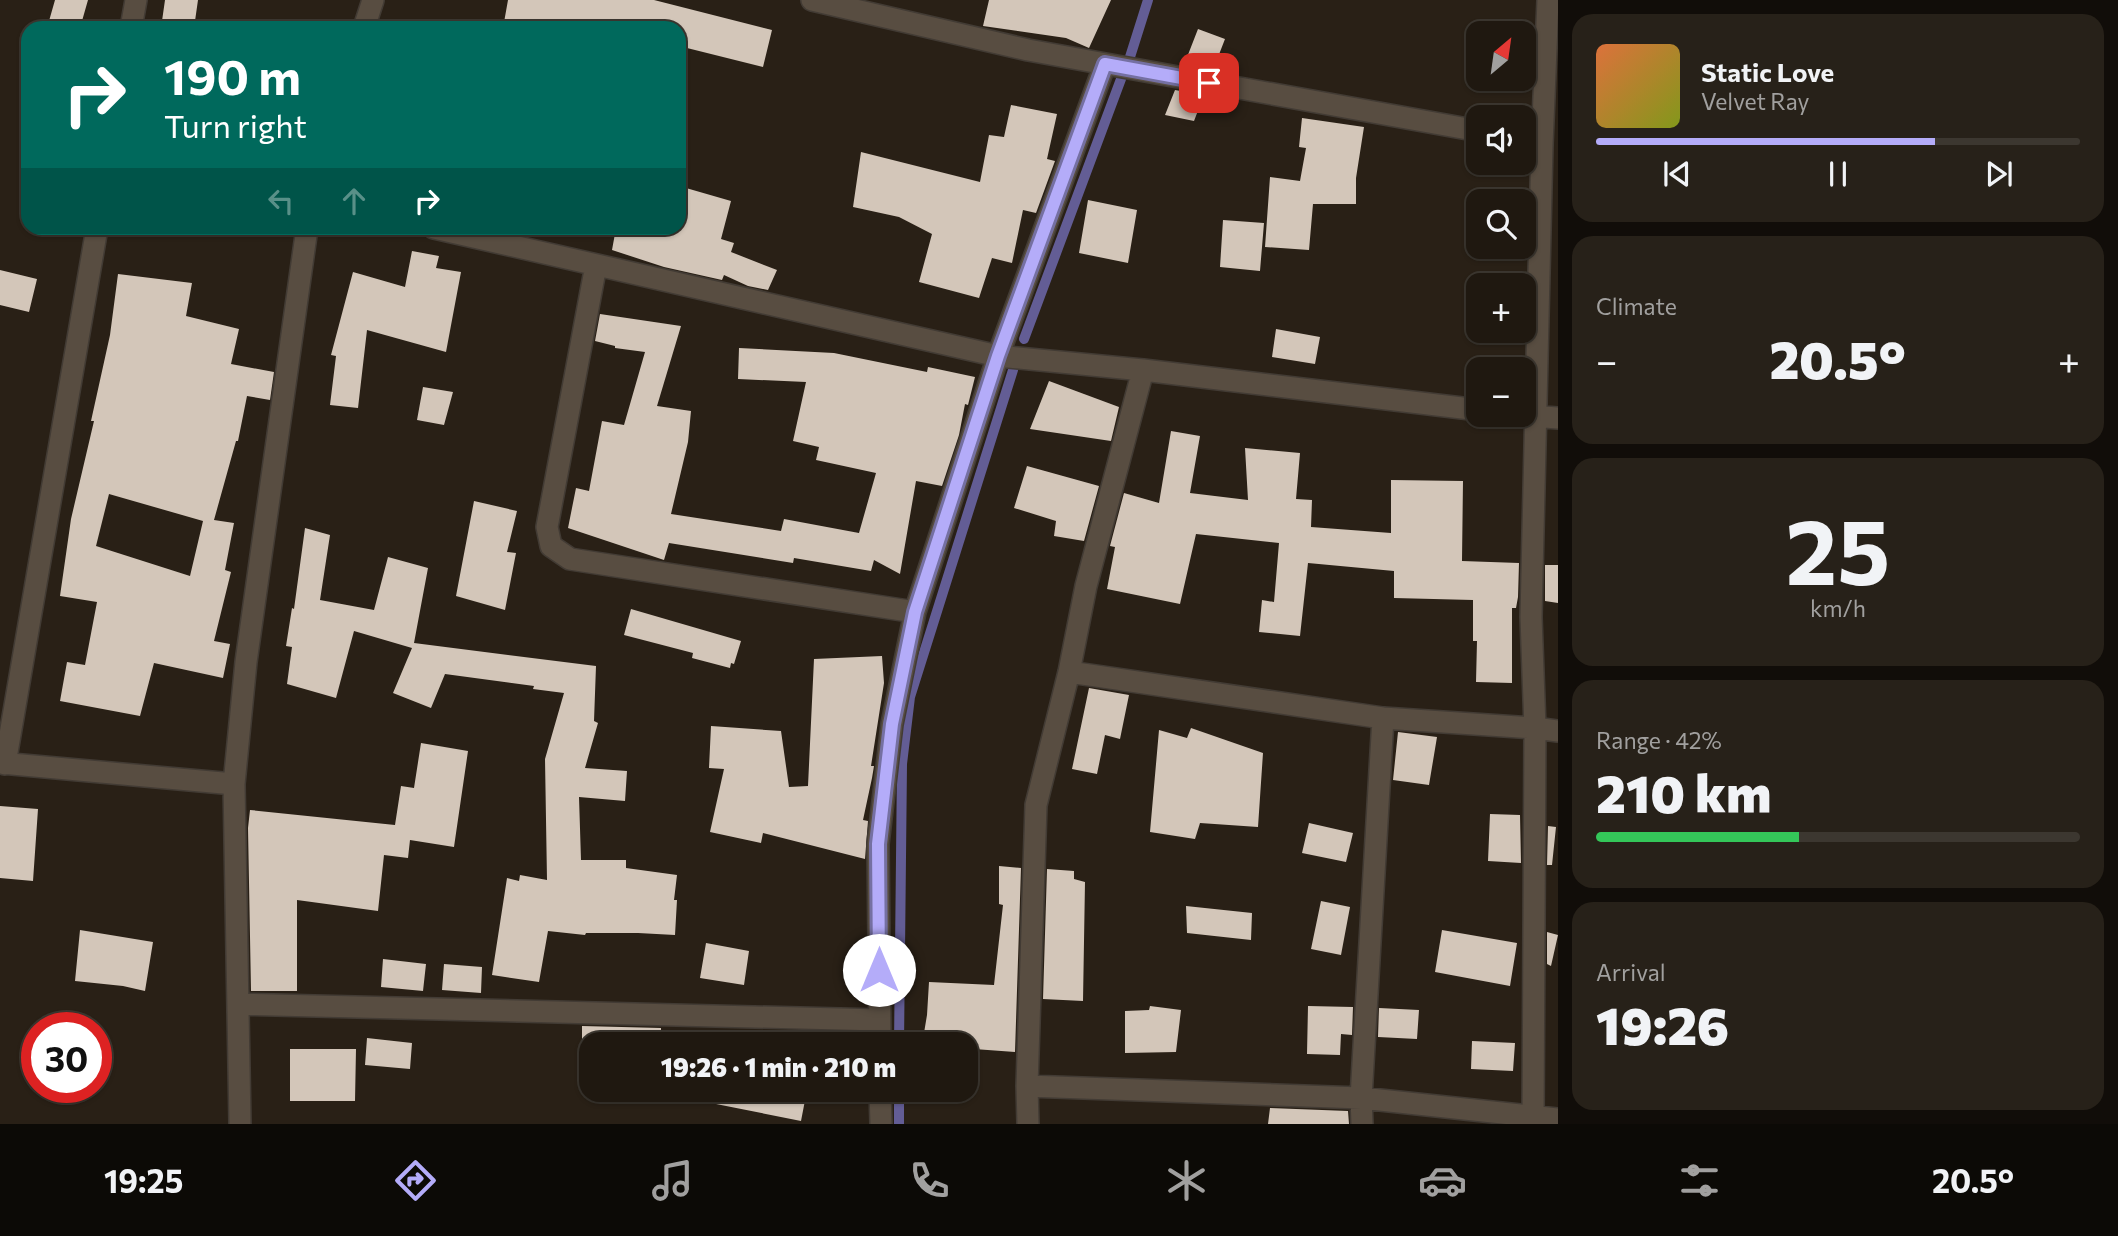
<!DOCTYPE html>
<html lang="en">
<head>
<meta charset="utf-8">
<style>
	body { margin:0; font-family:Commissioner,sans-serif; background:#272119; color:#f1f3f6; height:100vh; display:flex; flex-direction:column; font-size:26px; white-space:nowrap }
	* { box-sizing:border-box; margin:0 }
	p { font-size:23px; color:#a1a09f }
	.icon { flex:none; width:38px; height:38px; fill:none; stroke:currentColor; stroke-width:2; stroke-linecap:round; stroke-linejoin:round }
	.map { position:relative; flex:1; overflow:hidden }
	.details { display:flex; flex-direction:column; gap:14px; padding:14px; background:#110d09; width:560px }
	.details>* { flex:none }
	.top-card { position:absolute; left:21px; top:21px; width:665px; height:214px; border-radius:21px; box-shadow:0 2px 5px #0004,0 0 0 2px #3c3730; background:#00695c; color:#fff; overflow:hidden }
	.needle { width:46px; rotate:29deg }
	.tools { position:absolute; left:1466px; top:21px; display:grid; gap:14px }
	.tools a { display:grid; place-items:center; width:70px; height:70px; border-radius:14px; background:#1f1810; box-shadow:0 2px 5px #0004,0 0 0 2px #3c3730; font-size:35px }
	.speed { position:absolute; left:21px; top:1012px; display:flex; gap:14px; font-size:35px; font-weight:700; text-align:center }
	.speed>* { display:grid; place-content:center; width:91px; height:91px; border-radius:50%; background:#1f1810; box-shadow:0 2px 5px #0004,0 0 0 2px #3c3730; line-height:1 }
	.speed .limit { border:10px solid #d22; background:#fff; color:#111 }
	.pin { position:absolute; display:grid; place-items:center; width:60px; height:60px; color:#fff; margin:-30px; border-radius:14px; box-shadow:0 4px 10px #0006 }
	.me { position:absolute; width:77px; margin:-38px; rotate:0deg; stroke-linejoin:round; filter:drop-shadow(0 0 5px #0008) }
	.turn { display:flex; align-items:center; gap:24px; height:147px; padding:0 28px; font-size:32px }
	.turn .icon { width:91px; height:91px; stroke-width:2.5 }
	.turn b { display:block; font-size:49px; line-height:60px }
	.lanes { display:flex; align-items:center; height:66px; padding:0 28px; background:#0003; justify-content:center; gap:35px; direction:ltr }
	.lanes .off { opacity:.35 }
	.big { font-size:52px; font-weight:800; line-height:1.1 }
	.details .tile { flex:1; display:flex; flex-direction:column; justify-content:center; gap:10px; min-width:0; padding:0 24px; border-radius:21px; background:#272119 }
	.details .dial { align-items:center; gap:0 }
	.dial b { font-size:91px; line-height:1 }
	.song { display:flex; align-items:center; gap:21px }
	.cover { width:84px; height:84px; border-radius:10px; background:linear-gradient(135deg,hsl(20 70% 55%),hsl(70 70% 35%)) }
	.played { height:7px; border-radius:4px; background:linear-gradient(90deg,#b4acf9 70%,#3c3730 70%) }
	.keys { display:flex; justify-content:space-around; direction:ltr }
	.heat { display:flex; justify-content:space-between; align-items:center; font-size:38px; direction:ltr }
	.charge { height:10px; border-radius:5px; background:linear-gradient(90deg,#34c759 42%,#3c3730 0) }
	.trip { position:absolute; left:579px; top:1032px; width:399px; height:70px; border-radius:21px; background:#1f1810; box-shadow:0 2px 5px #0004,0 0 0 2px #3c3730; font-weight:800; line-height:70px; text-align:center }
	.dock { display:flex; height:112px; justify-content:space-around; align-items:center; background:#0c0a06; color:#a1a09f }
	.dock .icon { width:49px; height:49px }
	.dock .selected { color:#b4acf9 }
	.dock b { font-size:32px; color:#f1f3f6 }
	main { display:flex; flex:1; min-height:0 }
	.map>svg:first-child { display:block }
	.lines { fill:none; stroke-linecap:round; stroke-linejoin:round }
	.stream { stroke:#635d95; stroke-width:10 }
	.building { fill:#d3c6b9; fill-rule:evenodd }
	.minor-casing { stroke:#423b34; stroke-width:24 }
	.minor { stroke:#584d41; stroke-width:21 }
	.route-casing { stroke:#7570a2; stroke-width:18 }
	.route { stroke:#b4acf9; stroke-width:12 }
</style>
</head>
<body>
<main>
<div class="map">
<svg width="1558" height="1124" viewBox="0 0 1558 1124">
	<rect width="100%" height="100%" fill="#292016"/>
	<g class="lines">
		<path class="stream" d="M1130,57L1148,0
			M1024,339L1121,79
			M899,1045L902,764L910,697L1013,370
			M899,1090V1124"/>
	</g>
	<path class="building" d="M55,0H88L80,28H47Z
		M165,0H198L194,28H161Z
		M508,0H654L772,30L763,67L679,46V28H503Z
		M989,0H1111L1089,48L1066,38L983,26Z
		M1198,29L1225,39L1213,70L1184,65Z
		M1175,90L1204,95L1194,121L1165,115Z
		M1011,105L1057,114L1047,159L1055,161L1036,213L1023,210L1012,263L992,258L979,298L919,282L932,234L899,217L853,207L861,152L980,182L989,135L1004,137Z
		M1302,118L1364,127L1356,178V204H1313L1309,250L1265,247L1270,177L1300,181L1306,148L1299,147Z
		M686,188L731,201L721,239L734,243L731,252L777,270L768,290L748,286L724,275L722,280L664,267L612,250L616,228H679V213Z
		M1088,200L1137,210L1128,263L1079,253Z
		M1223,220L1264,223L1260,271L1220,267Z
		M412,251L439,256L436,268L461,272L446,352L367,330L358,408L330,405L336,356L331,355L353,272L405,287Z
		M0,270L37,279L29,312L0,305Z
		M118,274L192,283L186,316L239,329L231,364L274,372L270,400L247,396L238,441H236L214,520L234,523L225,570L231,572L214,641L230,644L223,678L154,663L140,716L60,701L67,662L85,665L97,602L60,596L71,519L94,421H91L110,335ZM109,494L203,521L190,576L96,546Z
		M600,314L681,326L657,406L691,411L688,442L671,514L781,531L784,519L859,533L876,473L816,460L819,447L793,441L806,382L738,379L739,348L834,353L927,372L928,367L975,377L968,405L965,404L959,435L942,486L916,481L900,574L874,560L871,571L794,558L793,563L669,543L664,560L568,528L576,488L589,491L602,421L624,425L645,352L615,348V346L595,341Z
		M1276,329L1320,337L1315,364L1272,357Z
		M1049,381L1119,407L1111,441L1030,429Z
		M423,387L453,392L444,425L417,420Z
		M1171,431L1200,436L1190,493L1248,500L1245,448L1300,453L1296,499L1312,500L1311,527L1391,533V480L1463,481L1462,561L1519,563L1518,597L1516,608H1512V683L1476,682L1477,641H1473V600L1394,598V571L1308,563L1300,636L1259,632L1262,600L1274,602L1279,543L1196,534L1180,604L1107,589L1115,547L1110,546L1124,493L1159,503Z
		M1027,466L1099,486L1084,541L1054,536L1056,521L1014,508Z
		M474,501L517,511L507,552L516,553L505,610L456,596Z
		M305,528L330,535L320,600L374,610L388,557L428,568L414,643L596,666L594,721L598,723L585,768L627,771L625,801L579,797L581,860H626V868L677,875L674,900H677L675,935L638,933H586L585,935L548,931L539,982L492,975L507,878L519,881L520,875L547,880L545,759L564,693L533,689L534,686L445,674L431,708L393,693L412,648L354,631L336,698L287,684L292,647L286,646L292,608L294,609Z
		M1545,565H1558V603L1545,601Z
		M631,609L741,641L734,664L731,663L730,668L692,658L693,653L624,635Z
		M882,656L884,683L871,766H874L872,778L863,820L868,821L865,859L763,833L761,843L710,832L724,769L709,768L711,726L781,731L789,787L808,786L814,659Z
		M1089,688L1129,695L1120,739L1105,735L1097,774L1072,769Z
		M1191,728L1263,753L1258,827L1200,823L1195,839L1150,832L1159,730L1187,738Z
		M1398,732L1437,737L1429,785L1393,780Z
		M421,743L468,751L454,847L410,840L408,858L384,855L378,911L297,900V991H251L248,828L250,810L395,825L401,786L414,788Z
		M0,806L38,809L33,881L0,878Z
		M1490,814L1520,815L1521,863L1488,861Z
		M1309,823L1353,833L1346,862L1302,853Z
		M1548,826L1556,827L1552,865H1547Z
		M999,866L1021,868L1015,1052L974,1049V1045H922L927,1015L929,982L994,985L1003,905L999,904Z
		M1047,869L1074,871V879L1085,882L1083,1001L1043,999Z
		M1321,901L1350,907L1341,955L1311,949Z
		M1186,906L1252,913L1251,940L1187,933Z
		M80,930L153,942L145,991L123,986L75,981Z
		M1442,930L1517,943L1510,986L1435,972Z
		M1547,932L1558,935L1551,966L1547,964Z
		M706,943L749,951L744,985L700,978Z
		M383,959L426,964L423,991L381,987Z
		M444,964L482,967L481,993L442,990Z
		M1150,1006L1181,1010L1176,1052L1125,1053V1011L1149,1010Z
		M1308,1006L1353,1007L1352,1035L1341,1034L1340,1055L1307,1054Z
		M1379,1008L1419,1010L1417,1039L1378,1037Z
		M582,1026L661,1028V1045H582Z
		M776,1037L817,1041L816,1045H776Z
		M367,1038L412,1043L410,1069L365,1065Z
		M1472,1041L1515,1043L1513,1071L1471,1069Z
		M290,1049H356L355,1101H290Z
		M712,1090H807L801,1121L711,1103Z
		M1270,1108L1348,1111L1349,1124H1268Z"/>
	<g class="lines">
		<g class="minor-casing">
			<path id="minor" d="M812,0L1028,50L1479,131
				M131,28L136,0
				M364,28L373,0
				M434,228L998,356L1143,370L1086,586L1069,672L1036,805L1027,1086L1028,1124
				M596,265L547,527L551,546L570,559L915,612
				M1143,370L1479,410
				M1518,415L1558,418
				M1069,672L1383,718L1535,728L1558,731
				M0,763L234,784
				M5,764L97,228
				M238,1004L879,1020
				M880,1045L878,844L892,724L915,612L998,356L1105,64
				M1027,1086L1361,1098L1558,1119
				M880,1090L881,1124
				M240,1124L234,784L246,662L307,228
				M1362,1124L1361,1098L1383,718
				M1533,1124L1535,728L1531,617L1542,145L1548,0"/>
		</g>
		<use href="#minor" class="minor"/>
	</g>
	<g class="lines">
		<g class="route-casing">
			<path id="route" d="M879,970L878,844L892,724L915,612L998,356L1105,64L1209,83"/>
		</g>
		<use href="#route" class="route"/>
	</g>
</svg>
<div class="tools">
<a><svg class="needle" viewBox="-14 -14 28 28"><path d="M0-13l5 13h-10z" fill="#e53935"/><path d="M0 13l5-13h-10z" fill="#a1a09f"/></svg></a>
<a><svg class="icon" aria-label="sound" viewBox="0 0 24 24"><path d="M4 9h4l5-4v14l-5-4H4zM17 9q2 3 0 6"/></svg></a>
<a><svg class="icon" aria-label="search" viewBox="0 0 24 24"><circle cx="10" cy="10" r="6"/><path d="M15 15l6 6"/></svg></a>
<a>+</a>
<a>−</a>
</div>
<div class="speed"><div class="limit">30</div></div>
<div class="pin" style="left:1209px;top:83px;background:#d93025"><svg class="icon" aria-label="arrive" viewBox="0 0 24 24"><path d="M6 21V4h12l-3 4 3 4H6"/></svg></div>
<svg class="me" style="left:879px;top:970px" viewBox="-20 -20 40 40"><circle r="19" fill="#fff"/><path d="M0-13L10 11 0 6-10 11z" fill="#b4acf9"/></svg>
<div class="trip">19:26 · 1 min · 210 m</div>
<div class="top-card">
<div class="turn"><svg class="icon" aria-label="right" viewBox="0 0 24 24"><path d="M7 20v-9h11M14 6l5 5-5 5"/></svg><div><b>190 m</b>Turn right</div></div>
<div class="lanes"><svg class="icon off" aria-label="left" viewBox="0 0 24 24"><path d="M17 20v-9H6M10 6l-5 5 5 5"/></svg><svg class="icon off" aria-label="ahead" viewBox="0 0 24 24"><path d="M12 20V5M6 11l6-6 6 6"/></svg><svg class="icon" aria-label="right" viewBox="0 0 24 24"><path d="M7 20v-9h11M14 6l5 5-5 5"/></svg></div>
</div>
</div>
<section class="details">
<div class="tile">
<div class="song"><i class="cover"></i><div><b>Static Love</b><p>Velvet Ray</p></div></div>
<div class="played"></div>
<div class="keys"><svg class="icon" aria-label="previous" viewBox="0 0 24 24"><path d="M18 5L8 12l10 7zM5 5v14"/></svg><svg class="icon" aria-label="pause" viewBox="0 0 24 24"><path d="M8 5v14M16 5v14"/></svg><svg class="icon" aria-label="next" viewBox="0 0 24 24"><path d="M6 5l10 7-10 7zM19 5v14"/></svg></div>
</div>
<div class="tile"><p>Climate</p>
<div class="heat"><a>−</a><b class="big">20.5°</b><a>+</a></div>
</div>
<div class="tile dial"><b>25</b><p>km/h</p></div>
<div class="tile"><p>Range · 42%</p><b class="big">210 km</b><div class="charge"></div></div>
<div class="tile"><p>Arrival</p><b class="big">19:26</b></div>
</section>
</main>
<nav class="dock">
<b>19:25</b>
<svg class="icon selected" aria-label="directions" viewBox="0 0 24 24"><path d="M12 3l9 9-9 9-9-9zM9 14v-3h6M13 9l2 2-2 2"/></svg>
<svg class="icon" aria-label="music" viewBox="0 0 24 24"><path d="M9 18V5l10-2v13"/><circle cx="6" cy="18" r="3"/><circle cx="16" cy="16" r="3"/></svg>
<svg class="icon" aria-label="phone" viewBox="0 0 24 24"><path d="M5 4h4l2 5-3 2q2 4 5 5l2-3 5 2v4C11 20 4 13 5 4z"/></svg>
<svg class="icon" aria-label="climate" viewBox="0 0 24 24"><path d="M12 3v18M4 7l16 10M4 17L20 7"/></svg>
<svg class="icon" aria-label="car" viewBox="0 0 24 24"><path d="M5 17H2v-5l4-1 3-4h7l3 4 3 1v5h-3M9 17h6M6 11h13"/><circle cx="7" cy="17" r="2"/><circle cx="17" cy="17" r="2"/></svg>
<svg class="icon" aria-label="filters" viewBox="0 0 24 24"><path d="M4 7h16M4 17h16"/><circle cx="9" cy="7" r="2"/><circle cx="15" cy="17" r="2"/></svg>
<b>20.5°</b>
</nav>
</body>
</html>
